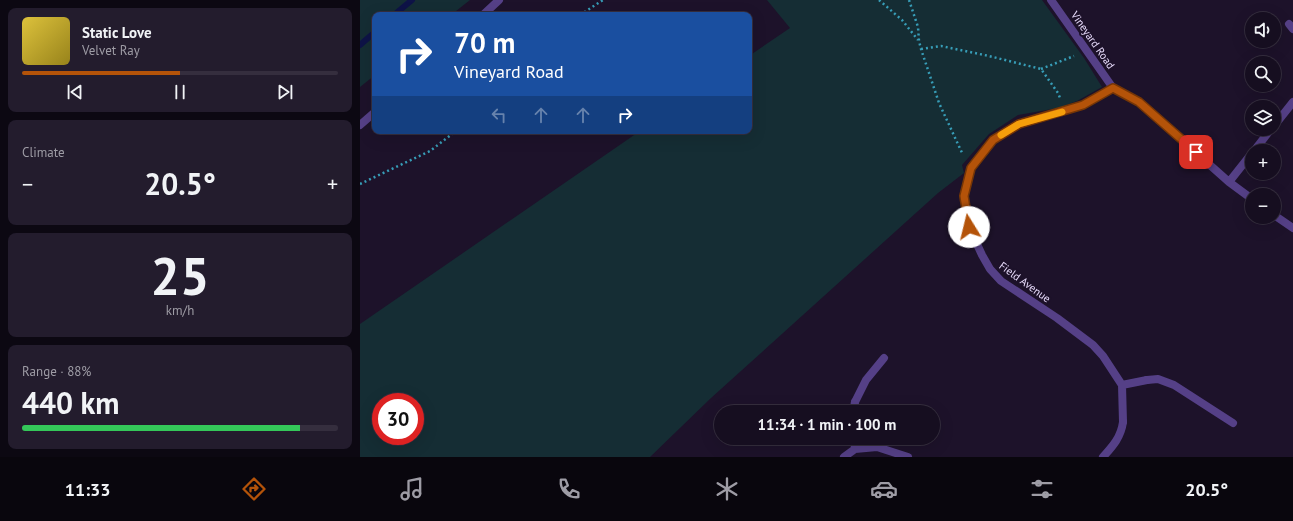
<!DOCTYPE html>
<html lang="en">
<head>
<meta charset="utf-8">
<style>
	body { margin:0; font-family:"PT Sans",sans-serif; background:#231c2d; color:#f1f3f6; height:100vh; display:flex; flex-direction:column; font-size:15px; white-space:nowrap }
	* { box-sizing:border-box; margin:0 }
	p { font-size:13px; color:#9e9ca5 }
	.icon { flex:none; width:22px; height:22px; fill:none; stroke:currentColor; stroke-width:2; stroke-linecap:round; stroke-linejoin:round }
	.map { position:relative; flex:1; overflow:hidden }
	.details { display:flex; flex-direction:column; gap:8px; padding:8px; background:#0c0812; width:360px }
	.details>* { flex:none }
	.top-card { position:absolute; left:12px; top:12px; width:380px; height:122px; border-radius:8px; box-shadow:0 4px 16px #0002,0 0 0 1px #352e3e; background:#1a4fa0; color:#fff; overflow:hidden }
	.fabs { position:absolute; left:885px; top:12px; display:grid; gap:8px }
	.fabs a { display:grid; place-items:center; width:36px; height:36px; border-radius:50%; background:#160e20; box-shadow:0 4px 16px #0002,0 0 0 1px #352e3e; font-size:20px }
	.speed { position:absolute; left:12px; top:393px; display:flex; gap:8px; font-size:20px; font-weight:700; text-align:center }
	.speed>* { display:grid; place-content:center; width:52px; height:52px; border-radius:50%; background:#160e20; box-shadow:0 4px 16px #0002,0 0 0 1px #352e3e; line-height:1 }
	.speed .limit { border:6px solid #d22; background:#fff; color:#111 }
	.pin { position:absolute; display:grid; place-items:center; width:34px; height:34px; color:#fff; margin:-17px; border-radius:8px; box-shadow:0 2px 6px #0006 }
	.me { position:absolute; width:44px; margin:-22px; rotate:351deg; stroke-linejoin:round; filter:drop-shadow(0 0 3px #0008) }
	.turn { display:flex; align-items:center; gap:14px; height:84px; padding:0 16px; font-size:18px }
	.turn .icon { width:52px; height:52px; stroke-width:2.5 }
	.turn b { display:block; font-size:28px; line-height:34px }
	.lanes { display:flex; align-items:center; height:38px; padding:0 16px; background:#0003; justify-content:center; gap:20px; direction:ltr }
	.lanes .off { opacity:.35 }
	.big { font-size:30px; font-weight:700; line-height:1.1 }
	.details .widget { flex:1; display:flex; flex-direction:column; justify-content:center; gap:6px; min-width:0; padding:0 14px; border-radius:8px; background:#231c2d }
	.details .dial { align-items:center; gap:0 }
	.dial b { font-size:52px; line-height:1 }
	.song { display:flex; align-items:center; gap:12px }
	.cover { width:48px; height:48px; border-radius:6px; background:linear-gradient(135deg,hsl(50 70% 55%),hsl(50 70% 35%)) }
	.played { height:4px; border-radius:2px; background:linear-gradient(90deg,#b45309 50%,#352e3e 50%) }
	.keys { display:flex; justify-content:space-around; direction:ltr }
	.heat { display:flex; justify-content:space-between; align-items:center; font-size:22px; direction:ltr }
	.charge { height:6px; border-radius:3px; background:linear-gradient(90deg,#34c759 88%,#352e3e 0) }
	.trip { position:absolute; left:354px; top:405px; width:226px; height:40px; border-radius:20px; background:#160e20; box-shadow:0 4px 16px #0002,0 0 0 1px #352e3e; font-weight:700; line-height:40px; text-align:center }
	.dock { display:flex; height:64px; justify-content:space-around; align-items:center; background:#09060d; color:#9e9ca5 }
	.dock .icon { width:28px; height:28px }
	.dock .active { color:#b45309 }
	.dock b { font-size:18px; color:#f1f3f6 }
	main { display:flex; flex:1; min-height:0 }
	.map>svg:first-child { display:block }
	.green { fill:#152d34; fill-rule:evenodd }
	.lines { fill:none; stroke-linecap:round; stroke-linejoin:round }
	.stream { stroke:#0e1347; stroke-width:6 }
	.path { stroke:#379db7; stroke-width:2.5; stroke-dasharray:2 3; stroke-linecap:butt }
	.service { stroke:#554087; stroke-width:8 }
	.minor { stroke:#554087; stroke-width:8 }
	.route-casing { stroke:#753606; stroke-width:10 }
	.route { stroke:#b45309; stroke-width:7 }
	.slow { stroke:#f59e0b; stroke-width:7 }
	.labels { text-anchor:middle; stroke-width:4; stroke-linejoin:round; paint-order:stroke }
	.street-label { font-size:11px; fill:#e9ddfd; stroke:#1d122a }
</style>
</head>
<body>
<main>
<section class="details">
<div class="widget">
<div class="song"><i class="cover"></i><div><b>Static Love</b><p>Velvet Ray</p></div></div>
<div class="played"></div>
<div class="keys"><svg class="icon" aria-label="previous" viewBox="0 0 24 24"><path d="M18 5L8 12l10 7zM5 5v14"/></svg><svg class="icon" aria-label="pause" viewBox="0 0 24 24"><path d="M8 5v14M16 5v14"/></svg><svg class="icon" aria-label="next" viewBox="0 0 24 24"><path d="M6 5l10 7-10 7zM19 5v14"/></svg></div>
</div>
<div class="widget"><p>Climate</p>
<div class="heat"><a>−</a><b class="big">20.5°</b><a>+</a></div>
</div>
<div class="widget dial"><b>25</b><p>km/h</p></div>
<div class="widget"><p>Range · 88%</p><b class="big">440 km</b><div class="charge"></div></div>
</section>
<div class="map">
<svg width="933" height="457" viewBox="0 0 933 457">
	<rect width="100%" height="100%" fill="#1d122a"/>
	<path class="green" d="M0,0H110L91,15H15V75L0,87Z
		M407,0H682L724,58L742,87L717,101L698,108L658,115L629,134L602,165L604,173L578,193L351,398L290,457H0V324L280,131H389V56L430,28ZM21,402H55V436H21Z"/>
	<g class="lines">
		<path class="stream" d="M34,15L52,0
			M0,45L15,32"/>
		<path class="path" d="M519,0L542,20L558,40
			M549,0L558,27L559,41L561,49L579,103L603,155
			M220,15L243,0
			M561,49L581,46L629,56L681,69L698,93L700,98
			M681,69L714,56
			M0,184L70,151L96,131"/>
		<path class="service" d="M787,380L798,379L814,385L873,423
			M495,402L506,380L524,358
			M743,457C753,446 761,437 763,422"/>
		<path class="minor" d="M691,0L753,88L779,102L869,182L892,199
			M123,15L139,0
			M929,24L933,29
			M753,88L723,105L659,124L633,140L611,168L604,197L609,227L622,255L630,269L641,281L697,318L733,345L743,356L762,385L787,380
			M0,125L15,112
			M914,126L933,102
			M894,151L911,129
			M869,182L892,153
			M914,215L933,228
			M762,385L763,422
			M493,412L495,402
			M495,449L517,447L548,457
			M484,457L495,449L494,438"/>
	</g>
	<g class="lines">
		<g class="route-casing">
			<path id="route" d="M609,227L604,196L611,168L633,140L659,124L723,105L753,88L779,102L836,152"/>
		</g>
		<use href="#route" class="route"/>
		<path class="slow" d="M641,135L659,124L702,112"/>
	</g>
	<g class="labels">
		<g class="street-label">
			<text transform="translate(733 40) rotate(55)" y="4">Vineyard Road</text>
			<text transform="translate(665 282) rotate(36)" y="4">Field Avenue</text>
		</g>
	</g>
</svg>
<div class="fabs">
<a><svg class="icon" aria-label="sound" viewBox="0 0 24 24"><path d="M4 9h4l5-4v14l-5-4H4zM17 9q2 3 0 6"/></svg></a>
<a><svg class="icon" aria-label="search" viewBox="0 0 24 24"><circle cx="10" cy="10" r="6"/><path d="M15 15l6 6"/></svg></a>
<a><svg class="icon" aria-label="layers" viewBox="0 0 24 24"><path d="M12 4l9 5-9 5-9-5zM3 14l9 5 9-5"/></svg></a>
<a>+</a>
<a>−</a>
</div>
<div class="speed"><div class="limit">30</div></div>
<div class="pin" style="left:836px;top:152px;background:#d93025"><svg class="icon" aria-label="arrive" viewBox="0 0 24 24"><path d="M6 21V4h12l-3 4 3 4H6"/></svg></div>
<svg class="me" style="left:609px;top:227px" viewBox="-20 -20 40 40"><circle r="19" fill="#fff"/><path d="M0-13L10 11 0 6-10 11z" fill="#b45309"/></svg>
<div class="trip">11:34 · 1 min · 100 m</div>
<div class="top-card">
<div class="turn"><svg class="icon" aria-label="right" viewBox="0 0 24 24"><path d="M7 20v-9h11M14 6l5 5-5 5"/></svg><div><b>70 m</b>Vineyard Road</div></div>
<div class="lanes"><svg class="icon off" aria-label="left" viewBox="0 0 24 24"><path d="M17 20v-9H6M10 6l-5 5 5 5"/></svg><svg class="icon off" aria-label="ahead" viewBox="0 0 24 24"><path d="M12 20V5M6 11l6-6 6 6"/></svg><svg class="icon off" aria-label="ahead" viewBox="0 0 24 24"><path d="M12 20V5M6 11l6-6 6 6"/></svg><svg class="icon" aria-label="right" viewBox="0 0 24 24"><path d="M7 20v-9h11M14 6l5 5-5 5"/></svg></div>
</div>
</div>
</main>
<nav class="dock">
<b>11:33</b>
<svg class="icon active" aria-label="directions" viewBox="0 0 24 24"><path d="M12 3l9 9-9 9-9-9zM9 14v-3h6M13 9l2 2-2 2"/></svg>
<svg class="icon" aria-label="music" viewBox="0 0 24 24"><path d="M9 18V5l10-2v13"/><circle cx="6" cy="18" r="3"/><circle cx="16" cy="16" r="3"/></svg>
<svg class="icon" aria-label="phone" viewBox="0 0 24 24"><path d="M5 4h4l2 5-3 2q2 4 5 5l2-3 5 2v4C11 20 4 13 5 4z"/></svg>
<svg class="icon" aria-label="climate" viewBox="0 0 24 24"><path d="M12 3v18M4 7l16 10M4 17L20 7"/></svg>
<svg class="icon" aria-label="car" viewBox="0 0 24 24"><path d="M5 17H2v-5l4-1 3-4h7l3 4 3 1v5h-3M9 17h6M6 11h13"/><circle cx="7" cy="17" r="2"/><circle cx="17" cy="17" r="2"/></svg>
<svg class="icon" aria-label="filters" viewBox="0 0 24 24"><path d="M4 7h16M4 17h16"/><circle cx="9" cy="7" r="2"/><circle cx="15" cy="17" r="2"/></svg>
<b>20.5°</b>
</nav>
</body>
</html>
